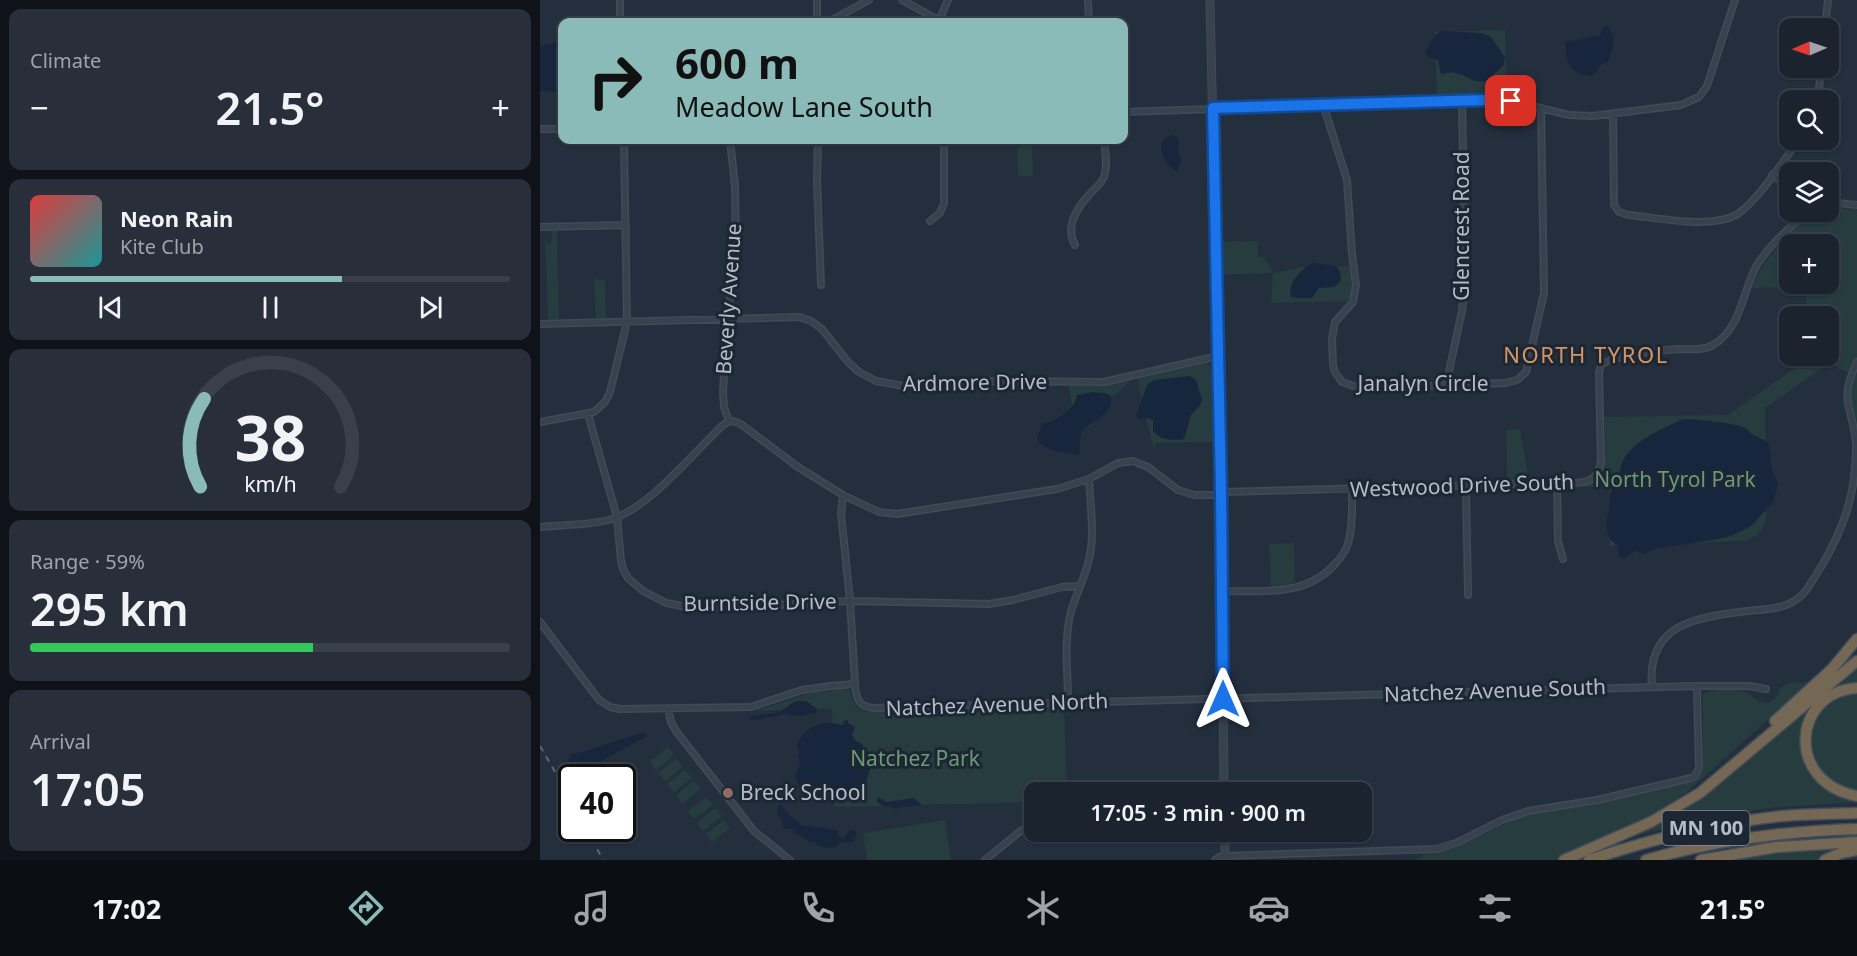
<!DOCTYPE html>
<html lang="en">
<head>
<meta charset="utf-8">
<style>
	body { margin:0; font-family:"Noto Sans",sans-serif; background:#282f3a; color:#f1f3f6; height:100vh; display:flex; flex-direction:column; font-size:22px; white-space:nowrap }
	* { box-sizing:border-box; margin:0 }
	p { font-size:20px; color:#a0a4aa }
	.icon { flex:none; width:33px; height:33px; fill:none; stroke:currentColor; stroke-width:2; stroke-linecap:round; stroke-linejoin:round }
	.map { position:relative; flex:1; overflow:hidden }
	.side { display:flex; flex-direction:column; gap:9px; padding:9px; background:#0f1319; width:540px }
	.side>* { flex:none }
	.banner { position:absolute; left:18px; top:18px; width:570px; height:126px; border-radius:12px; box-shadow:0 2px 4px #0004,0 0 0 2px #39404a; background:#8bbbb9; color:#111; overflow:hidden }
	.needle { width:39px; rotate:268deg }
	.fabs { position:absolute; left:1239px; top:18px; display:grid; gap:12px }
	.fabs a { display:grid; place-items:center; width:60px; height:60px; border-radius:12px; background:#1b232e; box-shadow:0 2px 4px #0004,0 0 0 2px #39404a; font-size:30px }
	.speed { position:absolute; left:18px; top:764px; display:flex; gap:12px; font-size:30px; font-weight:700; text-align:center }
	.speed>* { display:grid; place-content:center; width:78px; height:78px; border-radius:50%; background:#1b232e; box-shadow:0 2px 4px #0004,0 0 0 2px #39404a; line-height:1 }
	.speed .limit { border:3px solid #111; border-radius:9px; background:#fff; color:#111 }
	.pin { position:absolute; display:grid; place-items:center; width:51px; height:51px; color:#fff; margin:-26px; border-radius:12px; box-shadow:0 3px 9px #0006 }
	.me { position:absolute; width:66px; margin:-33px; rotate:0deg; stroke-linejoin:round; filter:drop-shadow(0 0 4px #0008) }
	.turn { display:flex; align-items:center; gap:21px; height:126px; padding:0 18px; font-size:27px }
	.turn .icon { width:78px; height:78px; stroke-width:2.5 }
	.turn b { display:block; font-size:42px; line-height:51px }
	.big { font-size:45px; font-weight:600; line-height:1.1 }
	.side .card { flex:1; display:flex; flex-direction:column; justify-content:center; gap:9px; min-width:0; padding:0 21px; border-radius:12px; background:#282f3a }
	.side .dial { align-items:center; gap:0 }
	.dial svg { height:156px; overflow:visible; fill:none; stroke:#39404a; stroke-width:7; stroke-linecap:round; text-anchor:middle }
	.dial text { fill:#f1f3f6; stroke:none }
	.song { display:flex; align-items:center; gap:18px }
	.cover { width:72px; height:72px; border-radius:9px; background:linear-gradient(135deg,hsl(0 70% 55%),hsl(180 70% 35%)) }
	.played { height:6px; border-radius:3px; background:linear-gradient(90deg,#8bbbb9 65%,#39404a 65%) }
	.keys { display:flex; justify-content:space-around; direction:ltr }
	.heat { display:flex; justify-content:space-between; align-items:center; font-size:33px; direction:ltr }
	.charge { height:9px; border-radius:4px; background:linear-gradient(90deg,#34c759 59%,#39404a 0) }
	.trip { position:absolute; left:484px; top:782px; width:348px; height:60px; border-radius:12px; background:#1b232e; box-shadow:0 2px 4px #0004,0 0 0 2px #39404a; font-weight:600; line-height:60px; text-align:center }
	.dock { display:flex; height:96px; justify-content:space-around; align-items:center; background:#0b0e12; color:#a0a4aa }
	.dock .icon { width:42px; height:42px }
	.dock .current { color:#8bbbb9 }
	.dock b { font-size:27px; color:#f1f3f6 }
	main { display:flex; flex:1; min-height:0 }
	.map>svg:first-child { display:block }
	.green { fill:#263c3f; fill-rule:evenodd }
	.water { fill:#17263c }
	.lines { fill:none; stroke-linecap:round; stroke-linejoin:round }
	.minor-casing { stroke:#414a57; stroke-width:8 }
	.tertiary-casing { stroke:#414a57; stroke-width:9 }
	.motorway-casing { stroke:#434c59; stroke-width:13 }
	.minor { stroke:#38414e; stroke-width:5 }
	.tertiary { stroke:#38414e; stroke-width:7 }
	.motorway { stroke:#746855; stroke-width:10 }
	.rail { stroke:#5a6575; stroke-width:2; stroke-dasharray:6 6; stroke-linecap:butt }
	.route-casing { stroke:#114b97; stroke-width:15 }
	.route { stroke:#1a73e8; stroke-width:10 }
	.education-dot { fill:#8d6e63; stroke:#1d2633; stroke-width:2 }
	.labels { text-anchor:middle; stroke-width:6; stroke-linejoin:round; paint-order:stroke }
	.shield { fill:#1d2633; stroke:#878f9c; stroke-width:1.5 }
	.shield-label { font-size:20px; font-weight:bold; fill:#b4bcc9 }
	.street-label { font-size:21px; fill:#b4bcc9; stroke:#1d2633 }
	.park-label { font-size:21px; fill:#6b9a76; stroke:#1d2633 }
	.poi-label { font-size:21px; fill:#b4bcc9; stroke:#1d2633; text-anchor:start }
	.neighbourhood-label { font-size:22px; letter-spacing:1.5px; fill:#d59563; stroke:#1d2633 }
</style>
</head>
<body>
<main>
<section class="side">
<div class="card"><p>Climate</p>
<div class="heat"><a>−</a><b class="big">21.5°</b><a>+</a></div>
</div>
<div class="card">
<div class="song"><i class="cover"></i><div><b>Neon Rain</b><p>Kite Club</p></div></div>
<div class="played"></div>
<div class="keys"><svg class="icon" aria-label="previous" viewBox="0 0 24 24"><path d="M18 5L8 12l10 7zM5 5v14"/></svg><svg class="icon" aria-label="pause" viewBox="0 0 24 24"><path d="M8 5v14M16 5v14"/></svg><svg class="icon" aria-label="next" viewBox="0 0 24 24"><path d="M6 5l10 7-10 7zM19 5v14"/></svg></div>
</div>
<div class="card dial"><svg viewBox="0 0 100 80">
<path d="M14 69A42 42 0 1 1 86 69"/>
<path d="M14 69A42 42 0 0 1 16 24" stroke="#8bbbb9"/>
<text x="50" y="56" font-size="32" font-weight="700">38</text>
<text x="50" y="72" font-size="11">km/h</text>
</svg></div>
<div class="card"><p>Range · 59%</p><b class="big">295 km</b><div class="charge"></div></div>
<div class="card"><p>Arrival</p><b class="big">17:05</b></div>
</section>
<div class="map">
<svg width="1317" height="860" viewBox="0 0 1317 860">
	<rect width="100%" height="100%" fill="#242f3e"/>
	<path class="green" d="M965,30L967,96L897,98L895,32Z
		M477,143H492L493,176H478Z
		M1289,207L1317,210V425L1310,396L1314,376L1295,366L1284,367L1225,408L1226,518C1224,532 1216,538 1202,541L1070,546L1069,487H1044C1073,478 1064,441 1064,417L1188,415L1268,359V356H1288V316H1267L1266,287L1212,288C1223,257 1248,236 1271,214L1275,212H1288ZM1250,244H1288V284H1250Z
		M17,230L19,320H8L5,232L6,243L8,244L12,241V231Z
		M718,241V257H723L734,273L763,267L809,266C812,279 815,289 809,301L731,303L733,273L681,275L680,242Z
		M54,279L65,280L66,319H56Z
		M666,363L673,368L674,372L676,442L616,443L614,451L597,379Z
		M590,381L536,430L529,386L567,385Z
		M980,429L989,480L967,481L966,430Z
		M754,543L755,582L749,586L731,587L729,544Z
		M1317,666V685L1271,712L1268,767L1317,799V802L1228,808L1148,823L1090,837L1089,835L1113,824Z
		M1270,682L1146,793L1101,821L1041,847L1040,850L1016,860H877L884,854L897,853L914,848L984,815L1056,804L1155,780L1159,777L1163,769V694C1172,689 1191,689 1202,691C1209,693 1213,698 1219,701C1230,707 1238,698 1240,688L1249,683Z
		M305,689L310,691C313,703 316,710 329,712L502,709L524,707L527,792H495V802L294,807L292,709L216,711L270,693Z
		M1317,691V792L1306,790L1277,770L1269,740L1277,713L1296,698Z
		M128,747L134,755L116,770L110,762Z
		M137,758L143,767L125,781L118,773Z
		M145,770L152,778L134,792L127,784Z
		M154,781L161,789L142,804L136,795Z
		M166,797L173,805L154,819L148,811Z
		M175,808L182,816L163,831L157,823Z
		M184,820L190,828L172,842L166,834Z
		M405,820L411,860H327L323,833Z
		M1303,848L1280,860H1187L1250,851Z"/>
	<path class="water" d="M1066,25C1079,35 1072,50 1068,62L1062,64L1052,76C1030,75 1025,62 1026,42L1061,35V31Z
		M902,31L940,33L950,36L965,57L963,66L955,73L950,80C931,84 932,77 916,73C911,72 906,73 901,74L898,60L888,57L885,54C888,46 894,33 902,31Z
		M22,41V92L0,91V46Z
		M632,135L637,137L639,143L637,149L641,160L637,171C623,166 612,139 632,135Z
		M773,263L796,266L800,271L801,281L794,287L779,288L772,298H759L751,297C747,284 762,268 773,263Z
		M649,376L656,380L662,400L659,407L651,415L644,439C633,441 620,440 613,431V420L607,418L602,420L598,419L596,416L607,385L615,380Z
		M553,392L564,393L571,396C574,414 551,421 541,432L539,454L538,455C524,452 505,452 497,439L502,424C517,420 535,410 537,395Z
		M1143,419C1155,419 1196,423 1205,428C1212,432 1205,430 1212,434C1218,438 1224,439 1229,444L1232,469L1238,484L1233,502L1211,526L1191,536L1178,539L1114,549L1103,554L1095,551C1089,554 1087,561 1078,556L1079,546C1064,539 1065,523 1069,510C1070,503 1069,497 1071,491C1072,487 1076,484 1078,479C1081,470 1080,462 1088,453C1101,437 1124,428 1143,419Z
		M257,701H266L277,709L276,713L259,716L245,714L216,720L208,718C215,714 228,715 236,713C242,712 249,704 257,701Z
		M308,720V723L315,727L312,735L314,739L323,745V748L327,749L329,756L328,759H332L333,768L330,769L326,783L319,785L315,789L310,788L304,795C286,790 281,813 259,788V785L255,776C258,769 262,764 258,757L260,752L257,747C262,726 283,719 303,725V721Z
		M101,733H106L107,736L56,764L43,775L36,773L28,759L31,754L39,753Z
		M337,797L347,802L374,798L382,805H375L370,807L363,806L356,809L349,806L345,807L337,802Z
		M238,805H241L249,815L261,825L296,830L298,831V835L304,839L309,830H313L316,832C317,846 309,842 299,843L296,847C286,849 281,847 273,842H270L255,833L251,829H245L243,827L242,820L237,814Z"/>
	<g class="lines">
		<g class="minor-casing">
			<path id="minor" d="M80,0V22
				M277,0V22
				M362,0L402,22
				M548,0L549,22
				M399,21L408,0
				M268,22L292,20L329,0
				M1285,28L1288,0
				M1278,100L1281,68
				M783,104L807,180L812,254L816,285L813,302L795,322L792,338L793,365L795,372L802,382L819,388L966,383L977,380L986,372L1004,293L1001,108
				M584,112L945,100L971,101L1029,115L1053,116L1141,105L1159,97L1167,86L1195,0
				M1073,114L1074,205L1079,212L1089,215C1119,218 1170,229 1196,215C1216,203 1244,160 1259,140
				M0,129H22
				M278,140L277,180L281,285
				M1232,175L1250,186
				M1288,202L1317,205
				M390,221L400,213L404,203V140
				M0,227L86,225
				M535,245C525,227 537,208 549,195C554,189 561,184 564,177C568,166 565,151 564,140
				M0,324L259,317L271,321L282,329L308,362L319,372L336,381L363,386L458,381L564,382L678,356
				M906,385L922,311L925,280L922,101
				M48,414L77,517L81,561L83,569L88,578L103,591L126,603L151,608H179L310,601L449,604L473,600L522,587L539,586
				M189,421L184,407L183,392L187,320L196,257L195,186L190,140
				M0,422L54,412L65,402L70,392L87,322L84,140
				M1017,483L1018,541L1023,559
				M926,486L928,595
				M681,492L1017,483C1037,483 1058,487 1061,461L1059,373L1061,365C1075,355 1119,350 1137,349C1149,349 1162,351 1173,345C1202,328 1202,291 1217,265C1229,245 1250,228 1267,212
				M303,495L301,513L310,601L315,684
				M0,527C21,525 50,525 69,520C108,510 154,452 183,425C190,420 194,420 202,425L258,467L303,495L339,512L357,514L370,512L517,489L549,479L578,463L593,461L608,467L638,490L654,495H681
				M682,591C722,591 766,597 795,564C802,557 807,549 809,540C813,524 812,505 812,489
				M0,622L59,700L70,707L80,709L211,707L262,690L291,686L315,684C316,698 318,707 334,708L1157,686H1209L1226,689
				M1112,687C1106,623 1158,617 1208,611C1228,609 1249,609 1263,594C1270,586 1275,576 1281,567C1305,526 1317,491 1316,442C1312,405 1298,401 1317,362
				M528,703C528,674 524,643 530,615C536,592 549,571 551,548C554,526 550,501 549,479
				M128,709L131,722L136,731L214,831L250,860
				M445,860L478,833L495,822
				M675,860L679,857L685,856L897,849L916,843L962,820L988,811L1057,800L1151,778L1155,776L1159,768L1157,686"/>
		</g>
		<g class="tertiary-casing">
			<path id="tertiary" d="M670,0L681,492L684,792
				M685,831V860"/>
		</g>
		<g class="motorway-casing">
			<path id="motorway" d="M1317,688C1252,692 1245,783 1317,796
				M1235,721L1292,669L1317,639
				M1024,860L1111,822L1160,793L1317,661
				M1049,860C1112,839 1177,823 1243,816C1267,814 1292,814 1317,813
				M1106,860C1175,840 1246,831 1317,829
				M1161,860L1237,847L1317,842
				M1285,860L1301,853L1317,850"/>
		</g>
		<use href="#minor" class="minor"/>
		<use href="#tertiary" class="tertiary"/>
		<use href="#motorway" class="motorway"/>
		<path class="rail" d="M0,746L32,801
			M46,828L63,860"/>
	</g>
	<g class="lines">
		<g class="route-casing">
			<path id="route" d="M683,699L681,492L673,108L945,100L971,101"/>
		</g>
		<use href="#route" class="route"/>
	</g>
	<circle class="education-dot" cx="188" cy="793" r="6"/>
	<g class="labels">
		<rect class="shield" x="1122.5" y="811" width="87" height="34" rx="4.5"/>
		<g class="shield-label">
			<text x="1166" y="835">MN 100</text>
		</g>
		<g class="street-label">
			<text transform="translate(922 226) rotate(-90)" y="7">Glencrest Road</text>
			<text transform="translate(189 299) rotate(-86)" y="7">Beverly Avenue</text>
			<text transform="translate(435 383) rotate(-1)" y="7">Ardmore Drive</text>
			<text x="883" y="391">Janalyn Circle</text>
			<text transform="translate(922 486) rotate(-2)" y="7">Westwood Drive South</text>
			<text transform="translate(220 603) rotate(-1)" y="7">Burntside Drive</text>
			<text transform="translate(955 691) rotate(-2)" y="7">Natchez Avenue South</text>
			<text transform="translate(457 705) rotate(-2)" y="7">Natchez Avenue North</text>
		</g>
		<g class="park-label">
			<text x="1135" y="487">North Tyrol Park</text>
			<text x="375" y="766">Natchez Park</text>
		</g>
		<g class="poi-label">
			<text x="200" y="800">Breck School</text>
		</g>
		<g class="neighbourhood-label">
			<text x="1046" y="363">NORTH TYROL</text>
		</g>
	</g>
</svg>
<div class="fabs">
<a><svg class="needle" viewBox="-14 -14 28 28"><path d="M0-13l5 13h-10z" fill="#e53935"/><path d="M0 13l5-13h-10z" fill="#a0a4aa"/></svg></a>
<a><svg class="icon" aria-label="search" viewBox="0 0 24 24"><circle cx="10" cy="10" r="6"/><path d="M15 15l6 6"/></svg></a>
<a><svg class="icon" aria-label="layers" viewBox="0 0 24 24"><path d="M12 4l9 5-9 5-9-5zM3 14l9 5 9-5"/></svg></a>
<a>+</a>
<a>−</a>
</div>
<div class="speed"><div class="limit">40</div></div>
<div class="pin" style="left:971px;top:101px;background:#d93025"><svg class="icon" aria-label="arrive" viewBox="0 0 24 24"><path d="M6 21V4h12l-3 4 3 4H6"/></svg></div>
<svg class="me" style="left:683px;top:699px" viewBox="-20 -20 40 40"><path d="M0-17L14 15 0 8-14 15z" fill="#1a73e8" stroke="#fff" stroke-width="4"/></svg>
<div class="trip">17:05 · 3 min · 900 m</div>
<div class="banner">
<div class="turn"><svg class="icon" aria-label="right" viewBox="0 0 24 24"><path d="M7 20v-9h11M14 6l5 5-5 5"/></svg><div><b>600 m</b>Meadow Lane South</div></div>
</div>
</div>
</main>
<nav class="dock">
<b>17:02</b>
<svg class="icon current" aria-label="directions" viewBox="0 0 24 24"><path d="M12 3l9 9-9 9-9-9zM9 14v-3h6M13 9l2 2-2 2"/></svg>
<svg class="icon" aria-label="music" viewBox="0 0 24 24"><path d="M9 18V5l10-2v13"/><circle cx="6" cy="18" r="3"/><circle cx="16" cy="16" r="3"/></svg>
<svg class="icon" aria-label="phone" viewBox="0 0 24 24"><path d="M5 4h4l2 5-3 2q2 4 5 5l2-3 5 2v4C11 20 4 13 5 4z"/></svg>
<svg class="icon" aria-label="climate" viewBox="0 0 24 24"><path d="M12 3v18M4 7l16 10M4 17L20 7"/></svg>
<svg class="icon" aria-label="car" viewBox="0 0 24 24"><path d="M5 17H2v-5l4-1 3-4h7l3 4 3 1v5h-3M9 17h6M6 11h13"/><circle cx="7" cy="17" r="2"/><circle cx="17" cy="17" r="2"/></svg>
<svg class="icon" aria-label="filters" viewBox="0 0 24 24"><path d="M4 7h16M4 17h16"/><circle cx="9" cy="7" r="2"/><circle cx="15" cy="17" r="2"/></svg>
<b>21.5°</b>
</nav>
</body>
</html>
